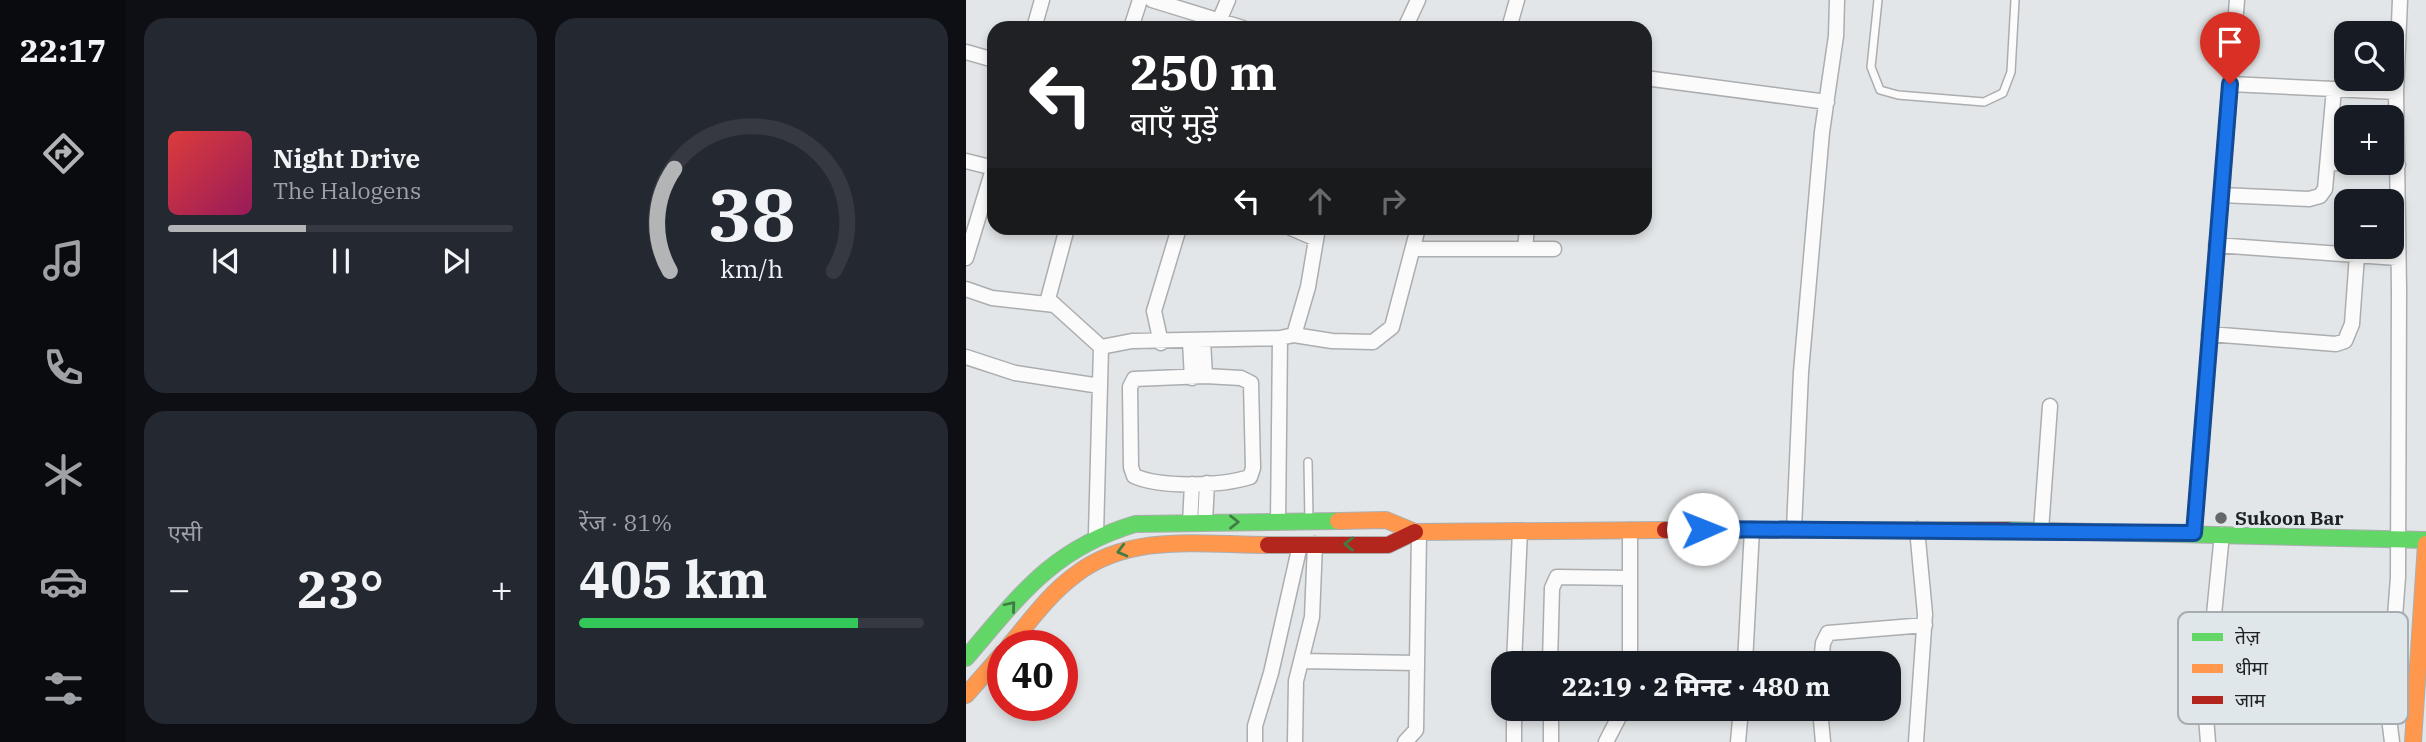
<!DOCTYPE html>
<html lang="hi">
<head>
<meta charset="utf-8">
<style>
	body { margin:0; font-family:"IBM Plex Serif","Noto Sans Devanagari",serif; background:#242831; color:#f1f3f6; height:100vh; display:flex; flex-direction:column; font-size:26px; white-space:nowrap }
	* { box-sizing:border-box; margin:0 }
	p { font-size:23px; color:#9ea1a6 }
	.icon { flex:none; width:38px; height:38px; fill:none; stroke:currentColor; stroke-width:2; stroke-linecap:round; stroke-linejoin:round }
	.map { position:relative; flex:1; overflow:hidden }
	.side { display:flex; flex-direction:column; gap:18px; padding:18px; background:#0d0f14; width:840px }
	.side>* { flex:none }
	.top-card { position:absolute; left:21px; top:21px; width:665px; height:214px; border-radius:21px; box-shadow:0 4px 10px #0003; background:#202124; color:#fff; overflow:hidden }
	.buttons { position:absolute; left:1368px; top:21px; display:grid; gap:14px }
	.buttons a { display:grid; place-items:center; width:70px; height:70px; border-radius:14px; background:#171b24; box-shadow:0 4px 10px #0003; font-size:35px }
	.speed { position:absolute; left:21px; top:630px; display:flex; gap:14px; font-size:35px; font-weight:700; text-align:center }
	.speed>* { display:grid; place-content:center; width:91px; height:91px; border-radius:50%; background:#171b24; box-shadow:0 4px 10px #0003; line-height:1 }
	.speed .limit { border:10px solid #d22; background:#fff; color:#111 }
	.pin { position:absolute; display:grid; place-items:center; width:60px; height:60px; color:#fff; margin:-72px -30px; border-radius:50% 50% 50% 0; rotate:-45deg; box-shadow:0 0 7px #0007 }
	.pin .icon { rotate:45deg }
	.me { position:absolute; width:77px; margin:-38px; rotate:89deg; stroke-linejoin:round; filter:drop-shadow(0 0 5px #0008) }
	.turn { display:flex; align-items:center; gap:24px; height:147px; padding:0 28px; font-size:32px }
	.turn .icon { width:91px; height:91px; stroke-width:2.5 }
	.turn b { display:block; font-size:49px; line-height:60px }
	.lanes { display:flex; align-items:center; height:66px; padding:0 28px; background:#0003; justify-content:center; gap:35px; direction:ltr }
	.lanes .off { opacity:.35 }
	.big { font-size:52px; font-weight:800; line-height:1.1 }
	.side .card { flex:1; display:flex; flex-direction:column; justify-content:center; gap:10px; min-width:0; padding:0 24px; border-radius:21px; background:#242831 }
	.side .dial { align-items:center; gap:0 }
	.dial svg { height:182px; overflow:visible; fill:none; stroke:#363941; stroke-width:7; stroke-linecap:round; text-anchor:middle }
	.dial text { fill:#f1f3f6; stroke:none }
	.song { display:flex; align-items:center; gap:21px }
	.cover { width:84px; height:84px; border-radius:10px; background:linear-gradient(135deg,hsl(0 70% 55%),hsl(330 70% 35%)) }
	.played { height:7px; border-radius:4px; background:linear-gradient(90deg,#b2b4b6 40%,#363941 40%) }
	.keys { display:flex; justify-content:space-around; direction:ltr }
	.heat { display:flex; justify-content:space-between; align-items:center; font-size:38px; direction:ltr }
	.charge { height:10px; border-radius:5px; background:linear-gradient(90deg,#34c759 81%,#363941 0) }
	.side .tiles { flex:1; display:grid; gap:18px; grid-template-columns:repeat(2,1fr) }
	.trip { position:absolute; left:525px; top:651px; width:410px; height:70px; border-radius:21px; background:#171b24; box-shadow:0 4px 10px #0003; font-weight:800; line-height:70px; text-align:center }
	main { display:flex; flex:1; min-height:0 }
	.menu { display:flex; flex-direction:column; width:126px; justify-content:space-around; align-items:center; background:#090b0e; color:#9ea1a6 }
	.menu .icon { width:49px; height:49px }
	.menu .selected { color:#b2b4b6 }
	.menu b { font-size:32px; color:#f1f3f6 }
	.map>svg:first-child { display:block }
	.lines { fill:none; stroke-linecap:round; stroke-linejoin:round }
	.lane-casing { stroke:#abadaf; stroke-width:10 }
	.street-casing { stroke:#abadaf; stroke-width:17 }
	.fast-casing { stroke:#abadaf; stroke-width:18 }
	.slow-casing { stroke:#abadaf; stroke-width:18 }
	.jam-casing { stroke:#abadaf; stroke-width:18 }
	.lane { stroke:#fbfbfc; stroke-width:7 }
	.street { stroke:#fbfbfc; stroke-width:14 }
	.fast { stroke:#63d668; stroke-width:16 }
	.slow { stroke:#ff974d; stroke-width:16 }
	.jam { stroke:#b3261e; stroke-width:16 }
	.oneway { stroke:#417c45 }
	.route-casing { stroke:#114b97; stroke-width:18 }
	.route { stroke:#1a73e8; stroke-width:12 }
	.poi-dot { fill:#646667; stroke:#e0e7eb; stroke-width:2.5 }
	.labels { text-anchor:middle; stroke-width:6; stroke-linejoin:round; paint-order:stroke }
	.poi-label { font-size:19px; font-weight:bold; fill:#1f2122; stroke:#e0e7eb; text-anchor:start }
	.key { fill:#e0e7eb; stroke:#a6acaf; stroke-width:2 }
	.key-label { font-size:19px; fill:#1f2122 }
</style>
</head>
<body>
<main>
<nav class="menu">
<b>22:17</b>
<svg class="icon selected" aria-label="directions" viewBox="0 0 24 24"><path d="M12 3l9 9-9 9-9-9zM9 14v-3h6M13 9l2 2-2 2"/></svg>
<svg class="icon" aria-label="music" viewBox="0 0 24 24"><path d="M9 18V5l10-2v13"/><circle cx="6" cy="18" r="3"/><circle cx="16" cy="16" r="3"/></svg>
<svg class="icon" aria-label="phone" viewBox="0 0 24 24"><path d="M5 4h4l2 5-3 2q2 4 5 5l2-3 5 2v4C11 20 4 13 5 4z"/></svg>
<svg class="icon" aria-label="climate" viewBox="0 0 24 24"><path d="M12 3v18M4 7l16 10M4 17L20 7"/></svg>
<svg class="icon" aria-label="car" viewBox="0 0 24 24"><path d="M5 17H2v-5l4-1 3-4h7l3 4 3 1v5h-3M9 17h6M6 11h13"/><circle cx="7" cy="17" r="2"/><circle cx="17" cy="17" r="2"/></svg>
<svg class="icon" aria-label="filters" viewBox="0 0 24 24"><path d="M4 7h16M4 17h16"/><circle cx="9" cy="7" r="2"/><circle cx="15" cy="17" r="2"/></svg>
</nav>
<section class="side">
<div class="tiles">
<div class="card">
<div class="song"><i class="cover"></i><div><b>Night Drive</b><p>The Halogens</p></div></div>
<div class="played"></div>
<div class="keys"><svg class="icon" aria-label="previous" viewBox="0 0 24 24"><path d="M18 5L8 12l10 7zM5 5v14"/></svg><svg class="icon" aria-label="pause" viewBox="0 0 24 24"><path d="M8 5v14M16 5v14"/></svg><svg class="icon" aria-label="next" viewBox="0 0 24 24"><path d="M6 5l10 7-10 7zM19 5v14"/></svg></div>
</div>
<div class="card dial"><svg viewBox="0 0 100 80">
<path d="M14 69A42 42 0 1 1 86 69"/>
<path d="M14 69A42 42 0 0 1 16 24" stroke="#b2b4b6"/>
<text x="50" y="56" font-size="32" font-weight="700">38</text>
<text x="50" y="72" font-size="11">km/h</text>
</svg></div>
<div class="card"><p>एसी</p>
<div class="heat"><a>−</a><b class="big">23°</b><a>+</a></div>
</div>
<div class="card"><p>रेंज · 81%</p><b class="big">405 km</b><div class="charge"></div></div>
</div>
</section>
<div class="map">
<svg width="1460" height="742" viewBox="0 0 1460 742">
	<rect width="100%" height="100%" fill="#e3e6e8"/>
	<g class="lines">
		<g class="lane-casing">
			<path id="lane" d="M912,0L905,67L914,90L932,95L1018,102L1037,93L1045,72L1049,0
				M342,462L343,520"/>
		</g>
		<g class="street-casing">
			<path id="street" d="M186,0L277,28
				M253,21L262,0
				M68,28L76,0
				M165,28L174,0
				M439,28L452,0
				M543,28L551,0
				M0,52L28,60
				M679,78L861,102
				M1264,84L1430,92
				M0,161L28,168
				M1362,163L1432,165
				M1255,195L1343,199L1354,196L1359,189L1368,89
				M101,228L82,299L135,347L130,534
				M325,228L348,238
				M1250,245L1431,258
				M447,249H588
				M559,249L561,228
				M0,258L28,166
				M0,289L26,298L89,305
				M1243,334L1370,344L1379,341L1386,324L1391,255
				M328,335L366,341L407,342L426,327L452,228
				M237,341L239,376
				M224,342L226,378
				M195,343L188,311L213,228
				M135,347L166,341L314,338
				M0,357L49,373L134,386
				M239,376L275,378L285,383L287,468L284,477C255,486 195,488 168,476L165,467L164,387L168,379Z
				M239,522L241,483
				M312,522L314,338L328,335L342,287L352,228
				M224,523L226,484
				M828,529L835,372L856,132L870,36L871,0
				M664,530V663
				M1075,530L1084,406
				M1228,533L1271,0
				M335,661L451,663
				M548,663L554,531
				M584,663L586,588L591,577L664,578
				M779,663L786,529
				M855,663L857,643L862,633L959,625
				M548,709V742
				M585,709V742
				M854,709L857,742
				M289,742V726L305,673L334,545
				M329,742L330,681L346,617L349,544
				M439,742L450,730L453,532
				M640,742L657,709
				M772,742L775,709
				M950,742L959,614L951,529
				M1242,742L1239,705L1256,534
				M1426,742L1422,710L1432,577L1433,289L1430,92L1434,0"/>
		</g>
		<g class="fast-casing">
			<path id="fast" d="M1041,530L1460,540
				M0,658C54,595 86,549 169,524L372,521"/>
		</g>
		<g class="slow-casing">
			<path id="slow" d="M372,521L420,520L449,532L699,530
				M43,646C64,621 83,594 109,575C164,532 237,545 302,545
				M0,695L37,653
				M1447,742L1460,544"/>
		</g>
		<g class="jam-casing">
			<path id="jam" d="M699,530H1041
				M302,545H422L449,532"/>
		</g>
		<use href="#lane" class="lane"/>
		<use href="#street" class="street"/>
		<use href="#fast" class="fast"/>
		<use href="#slow" class="slow"/>
		<use href="#jam" class="jam"/>
	</g>
	<defs><path id="oneway-chevron" d="M-2-3.5L2.5 0L-2 3.5" fill="none" stroke-width="1.6" stroke-linecap="round" stroke-linejoin="round" transform="scale(1.75)"/></defs>
	<g class="oneway">
		<use href="#oneway-chevron" transform="translate(268 522)"/>
		<use href="#oneway-chevron" transform="translate(383 544) rotate(-179)"/>
		<use href="#oneway-chevron" transform="translate(156 551) rotate(165)"/>
		<use href="#oneway-chevron" transform="translate(45 606) rotate(-50)"/>
	</g>
	<g class="lines">
		<g class="route-casing">
			<path id="route" d="M737,529L1228,533L1264,84"/>
		</g>
		<use href="#route" class="route"/>
	</g>
	<circle class="poi-dot" cx="1255" cy="518" r="7"/>
	<g class="labels">
		<g class="poi-label">
			<text x="1269" y="525">Sukoon Bar</text>
		</g>
	</g>
	<rect x="1212" y="612" width="230" height="112" rx="10" class="key"/>
	<rect x="1226" y="633" width="31" height="8" fill="#63d668"/>
	<rect x="1226" y="664" width="31" height="9" fill="#ff974d"/>
	<rect x="1226" y="696" width="31" height="8" fill="#b3261e"/>
	<g class="key-label">
		<text x="1269" y="644">तेज़</text>
		<text x="1269" y="675">धीमा</text>
		<text x="1269" y="707">जाम</text>
	</g>
</svg>
<div class="buttons">
<a><svg class="icon" aria-label="search" viewBox="0 0 24 24"><circle cx="10" cy="10" r="6"/><path d="M15 15l6 6"/></svg></a>
<a>+</a>
<a>−</a>
</div>
<div class="speed"><div class="limit">40</div></div>
<div class="pin" style="left:1264px;top:84px;background:#d93025"><svg class="icon" aria-label="arrive" viewBox="0 0 24 24"><path d="M6 21V4h12l-3 4 3 4H6"/></svg></div>
<svg class="me" style="left:737px;top:529px" viewBox="-20 -20 40 40"><circle r="19" fill="#fff"/><path d="M0-13L10 11 0 6-10 11z" fill="#1a73e8"/></svg>
<div class="trip">22:19 · 2 मिनट · 480 m</div>
<div class="top-card">
<div class="turn"><svg class="icon" aria-label="left" viewBox="0 0 24 24"><path d="M17 20v-9H6M10 6l-5 5 5 5"/></svg><div><b>250 m</b>बाएँ मुड़ें</div></div>
<div class="lanes"><svg class="icon" aria-label="left" viewBox="0 0 24 24"><path d="M17 20v-9H6M10 6l-5 5 5 5"/></svg><svg class="icon off" aria-label="ahead" viewBox="0 0 24 24"><path d="M12 20V5M6 11l6-6 6 6"/></svg><svg class="icon off" aria-label="right" viewBox="0 0 24 24"><path d="M7 20v-9h11M14 6l5 5-5 5"/></svg></div>
</div>
</div>
</main>
</body>
</html>
